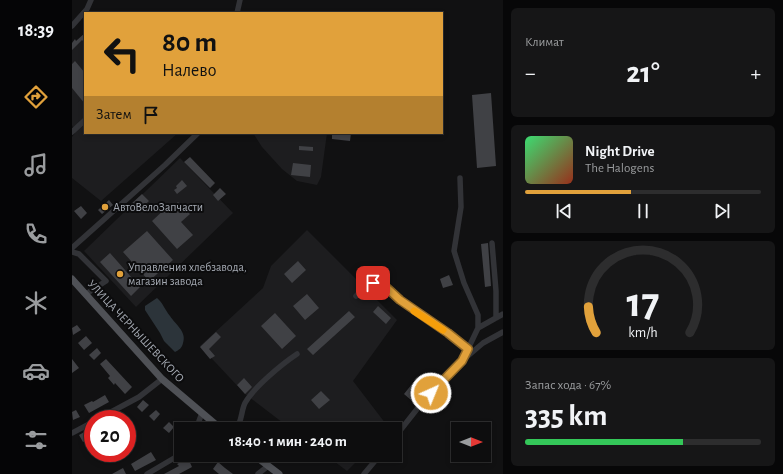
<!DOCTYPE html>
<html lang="ru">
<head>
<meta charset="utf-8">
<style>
	body { margin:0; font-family:"Alegreya Sans",sans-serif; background:#161617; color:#f1f3f6; height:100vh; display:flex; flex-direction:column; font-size:15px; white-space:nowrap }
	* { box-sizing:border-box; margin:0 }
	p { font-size:13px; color:#9a9c9e }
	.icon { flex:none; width:22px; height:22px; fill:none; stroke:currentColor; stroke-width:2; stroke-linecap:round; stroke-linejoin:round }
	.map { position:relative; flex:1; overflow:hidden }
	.drawer { display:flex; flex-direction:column; gap:8px; padding:8px; background:#070708; width:280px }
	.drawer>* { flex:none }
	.top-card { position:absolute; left:12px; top:12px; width:359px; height:122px; border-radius:0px; box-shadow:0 2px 6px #0003,0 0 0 1px #2d2d2e; background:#e1a13b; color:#111; overflow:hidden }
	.needle { width:26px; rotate:90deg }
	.fabs { position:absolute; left:379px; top:422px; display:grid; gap:8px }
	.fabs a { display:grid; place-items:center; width:40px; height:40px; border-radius:0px; background:#0d0d0e; box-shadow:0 2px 6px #0003,0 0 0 1px #2d2d2e; font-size:20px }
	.speed { position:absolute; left:12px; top:410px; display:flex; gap:8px; font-size:20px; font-weight:700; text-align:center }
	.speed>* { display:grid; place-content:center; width:52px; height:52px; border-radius:50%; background:#0d0d0e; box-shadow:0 2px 6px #0003,0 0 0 1px #2d2d2e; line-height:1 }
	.speed .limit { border:6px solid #d22; background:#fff; color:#111 }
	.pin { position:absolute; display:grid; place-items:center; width:34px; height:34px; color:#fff; margin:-17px; border-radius:8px; box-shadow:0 2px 6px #0006 }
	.me { position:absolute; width:44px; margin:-22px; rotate:44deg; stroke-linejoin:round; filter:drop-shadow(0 0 3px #0008) }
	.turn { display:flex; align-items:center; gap:14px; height:84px; padding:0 12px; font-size:18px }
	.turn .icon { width:52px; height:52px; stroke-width:2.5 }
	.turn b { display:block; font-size:28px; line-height:34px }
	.then { display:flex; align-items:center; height:38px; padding:0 12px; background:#0003; gap:8px; font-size:15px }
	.big { font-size:30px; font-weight:600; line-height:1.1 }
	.drawer .tile { flex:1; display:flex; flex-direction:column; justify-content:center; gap:6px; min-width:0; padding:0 14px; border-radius:6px; background:#161617 }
	.drawer .dial { align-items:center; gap:0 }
	.dial svg { height:104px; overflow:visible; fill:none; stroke:#2d2d2e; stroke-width:7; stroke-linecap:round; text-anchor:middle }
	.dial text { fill:#f1f3f6; stroke:none }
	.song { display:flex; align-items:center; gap:12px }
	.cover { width:48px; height:48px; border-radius:6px; background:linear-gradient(135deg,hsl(140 70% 55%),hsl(10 70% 35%)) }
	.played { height:4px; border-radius:2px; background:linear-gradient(90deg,#e1a13b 45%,#2d2d2e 45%) }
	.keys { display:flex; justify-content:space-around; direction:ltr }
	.heat { display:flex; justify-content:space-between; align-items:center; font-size:22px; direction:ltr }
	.charge { height:6px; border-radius:3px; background:linear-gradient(90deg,#34c759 67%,#2d2d2e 0) }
	.trip { position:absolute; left:102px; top:422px; width:228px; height:40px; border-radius:0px; background:#0d0d0e; box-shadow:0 2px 6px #0003,0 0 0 1px #2d2d2e; font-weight:600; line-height:40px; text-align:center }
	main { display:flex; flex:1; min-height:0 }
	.menu { display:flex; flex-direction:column; width:72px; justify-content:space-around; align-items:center; background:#050506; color:#9a9c9e }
	.menu .icon { width:28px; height:28px }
	.menu .on { color:#e1a13b }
	.menu b { font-size:18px; color:#f1f3f6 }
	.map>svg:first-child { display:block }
	.built { fill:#1d1d1f }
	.water { fill:#2c343a }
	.building { fill:#404145 }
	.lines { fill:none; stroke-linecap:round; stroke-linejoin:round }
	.minor { stroke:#323337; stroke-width:5.5 }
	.major { stroke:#4f5156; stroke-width:7 }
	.route-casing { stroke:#926926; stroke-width:10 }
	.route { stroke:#e1a13b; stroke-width:7 }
	.slow { stroke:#f59e0b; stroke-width:7 }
	.poi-dot { fill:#e1a13b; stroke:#0c0c0d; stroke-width:1.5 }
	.labels { text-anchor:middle; stroke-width:4; stroke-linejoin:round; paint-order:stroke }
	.poi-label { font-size:12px; fill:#a4a9b2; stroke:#0c0c0d; text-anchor:start }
	.street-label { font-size:12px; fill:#a4a9b2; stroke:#0c0c0d }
</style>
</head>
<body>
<main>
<nav class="menu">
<b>18:39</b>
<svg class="icon on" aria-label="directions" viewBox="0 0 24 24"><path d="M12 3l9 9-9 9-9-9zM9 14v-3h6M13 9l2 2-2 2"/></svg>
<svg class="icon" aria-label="music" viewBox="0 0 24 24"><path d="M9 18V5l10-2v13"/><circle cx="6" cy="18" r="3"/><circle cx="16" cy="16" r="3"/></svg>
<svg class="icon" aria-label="phone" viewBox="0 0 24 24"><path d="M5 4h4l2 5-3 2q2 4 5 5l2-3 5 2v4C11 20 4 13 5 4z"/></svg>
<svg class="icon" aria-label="climate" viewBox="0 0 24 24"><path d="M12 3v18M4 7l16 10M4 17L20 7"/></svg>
<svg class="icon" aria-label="car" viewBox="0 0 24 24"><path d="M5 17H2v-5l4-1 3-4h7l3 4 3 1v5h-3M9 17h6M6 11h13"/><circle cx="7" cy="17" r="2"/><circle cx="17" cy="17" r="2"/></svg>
<svg class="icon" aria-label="filters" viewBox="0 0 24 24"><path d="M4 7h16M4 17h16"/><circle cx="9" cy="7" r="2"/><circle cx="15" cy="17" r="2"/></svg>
</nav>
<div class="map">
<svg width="431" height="474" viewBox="0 0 431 474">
	<rect width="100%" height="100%" fill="#111112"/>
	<path class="built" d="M13,33V133H106L29,201L0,178V137L3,133L0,125V45Z
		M181,133H255L249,177L245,185L225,181L210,169L190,147Z
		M108,158L161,213L64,307L12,251Z
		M235,230L325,320L281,381L317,428L316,429H219L173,394L128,346L191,288L199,266Z
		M254,455H291L275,471Z"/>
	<path class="water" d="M85,298C91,303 93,310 98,316C104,325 115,332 111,343C110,348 107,350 103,352L92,341L88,333L73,310V306Z"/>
	<path class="building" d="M13,33V43L10,40L0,50V43L3,39L4,41Z
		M3,61L13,73V88L11,89L13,91V104L0,88V64Z
		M419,93L424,166L405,168L400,95Z
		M260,133H279L278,141L260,139Z
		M227,146L241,147V151L227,150Z
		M118,157L143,183L138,188L112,162Z
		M221,163L239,165L238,177L219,175Z
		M110,180L115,186L105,194L102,190L105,188L104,186Z
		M148,188L154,194L146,201L141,195Z
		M70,194L77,201L65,212L58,205Z
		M37,200L41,205L30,214L26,210Z
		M106,202L118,214L109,222L121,235L105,249L80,221L95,207L98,210Z
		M9,206L15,213L9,219L2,211Z
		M75,231L101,260L77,281L51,252Z
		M416,243L419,286L413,287L409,244Z
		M38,253L68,287L59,296L28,262Z
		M226,261L234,270L220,283L212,274Z
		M377,275L381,285L371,288L368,279Z
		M235,294L247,308L233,320L221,306Z
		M306,306L319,318L314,324L301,312Z
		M277,311L283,317L241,355L235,349Z
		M203,313L224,336L210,349L189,326Z
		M5,325L9,330L1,335L0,328Z
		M144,332L149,337L137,349L143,356L138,359L128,347Z
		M14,336L20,343L12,350L6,343Z
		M25,348L29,353L22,360L17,355Z
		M0,359L7,368L0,373Z
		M34,359L60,387L53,394L43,383L42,385L36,378L38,376L28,364Z
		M172,378L180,387L173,394L165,385Z
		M340,384L347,389L339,400L332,394Z
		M249,391L258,400L247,409L239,400Z
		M33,395L37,402L17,413L12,405L20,401L21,402Z
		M71,400L77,405L70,412L65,407Z
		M4,410L8,417L1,420L0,412Z
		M84,410L88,414L82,421L77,416Z
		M97,422L102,427L97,433L91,428Z
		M21,427V436L11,442L7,435Z
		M109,437V448L103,443Z
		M79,452L84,460L63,471L59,464Z
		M124,455H139L133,463Z
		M116,458L120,467L107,474H92L107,466L105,464Z
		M146,462L153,468L161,474H147L141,469Z
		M51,468L54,474H40Z"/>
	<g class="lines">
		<path class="minor" d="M165,13L168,0
			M0,26L15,9L19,0
			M0,132L13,120
			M388,178L389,207L382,251L392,283L406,315V328
			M420,243L424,291V318
			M0,248L93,165L126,133
			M0,252L7,254L34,281L14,294
			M284,296L296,284L301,283L315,288L328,300L376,333L396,349
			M395,351L406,328L431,314
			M26,419L67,397L90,379
			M127,429V421L130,413
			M164,429C170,422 169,411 173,403C182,387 210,364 225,354
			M0,433L21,422
			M323,437L349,404L390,361L411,343L431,332
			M75,474L109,454
			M186,474L196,466
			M292,474L308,455"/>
		<path class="major" d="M0,279L90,379L149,429
			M182,455L207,474"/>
	</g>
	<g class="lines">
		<g class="route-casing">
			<path id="route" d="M301,283L315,288L328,300L376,333L396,349L390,361L359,393"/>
		</g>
		<use href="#route" class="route"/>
		<path class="slow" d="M342,311L371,330"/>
	</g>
	<g class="poi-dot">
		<circle cx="33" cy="207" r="4"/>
		<circle cx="48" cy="274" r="4"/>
	</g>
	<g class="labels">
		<g class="poi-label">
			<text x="41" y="211">АвтоВелоЗапчасти</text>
			<text x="56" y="271">Управления хлебзавода,<tspan x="56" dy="14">магазин завода</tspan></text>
		</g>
		<g class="street-label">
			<text transform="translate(64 331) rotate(47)" y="4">УЛИЦА ЧЕРНЫШЕВСКОГО</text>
		</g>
	</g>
</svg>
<div class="fabs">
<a><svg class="needle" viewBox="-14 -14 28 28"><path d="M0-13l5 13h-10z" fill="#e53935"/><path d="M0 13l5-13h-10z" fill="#9a9c9e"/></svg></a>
</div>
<div class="speed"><div class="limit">20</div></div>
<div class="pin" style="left:301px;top:283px;background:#d93025"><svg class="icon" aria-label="arrive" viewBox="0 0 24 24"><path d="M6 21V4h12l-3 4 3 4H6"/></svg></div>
<svg class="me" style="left:359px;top:393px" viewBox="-20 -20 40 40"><circle r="17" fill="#e1a13b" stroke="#fff" stroke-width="3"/><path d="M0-11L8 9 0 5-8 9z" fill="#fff"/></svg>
<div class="trip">18:40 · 1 мин · 240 m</div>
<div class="top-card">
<div class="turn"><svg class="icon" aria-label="left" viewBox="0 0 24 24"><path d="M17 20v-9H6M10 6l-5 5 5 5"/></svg><div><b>80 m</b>Налево</div></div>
<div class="then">Затем<svg class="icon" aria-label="arrive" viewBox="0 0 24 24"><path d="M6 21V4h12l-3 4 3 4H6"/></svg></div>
</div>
</div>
<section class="drawer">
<div class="tile"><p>Климат</p>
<div class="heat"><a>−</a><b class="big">21°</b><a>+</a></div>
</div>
<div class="tile">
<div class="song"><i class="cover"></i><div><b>Night Drive</b><p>The Halogens</p></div></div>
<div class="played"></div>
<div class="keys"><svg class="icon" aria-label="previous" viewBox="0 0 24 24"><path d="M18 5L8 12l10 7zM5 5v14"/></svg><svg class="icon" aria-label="pause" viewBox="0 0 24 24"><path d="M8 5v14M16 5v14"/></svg><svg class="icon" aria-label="next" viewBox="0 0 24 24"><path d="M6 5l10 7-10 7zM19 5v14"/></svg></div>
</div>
<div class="tile dial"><svg viewBox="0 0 100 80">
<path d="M14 69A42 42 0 1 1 86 69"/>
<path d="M14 69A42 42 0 0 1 8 49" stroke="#e1a13b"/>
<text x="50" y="56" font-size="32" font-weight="700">17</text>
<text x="50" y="72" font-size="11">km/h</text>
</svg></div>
<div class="tile"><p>Запас хода · 67%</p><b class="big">335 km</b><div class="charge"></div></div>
</section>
</main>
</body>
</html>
